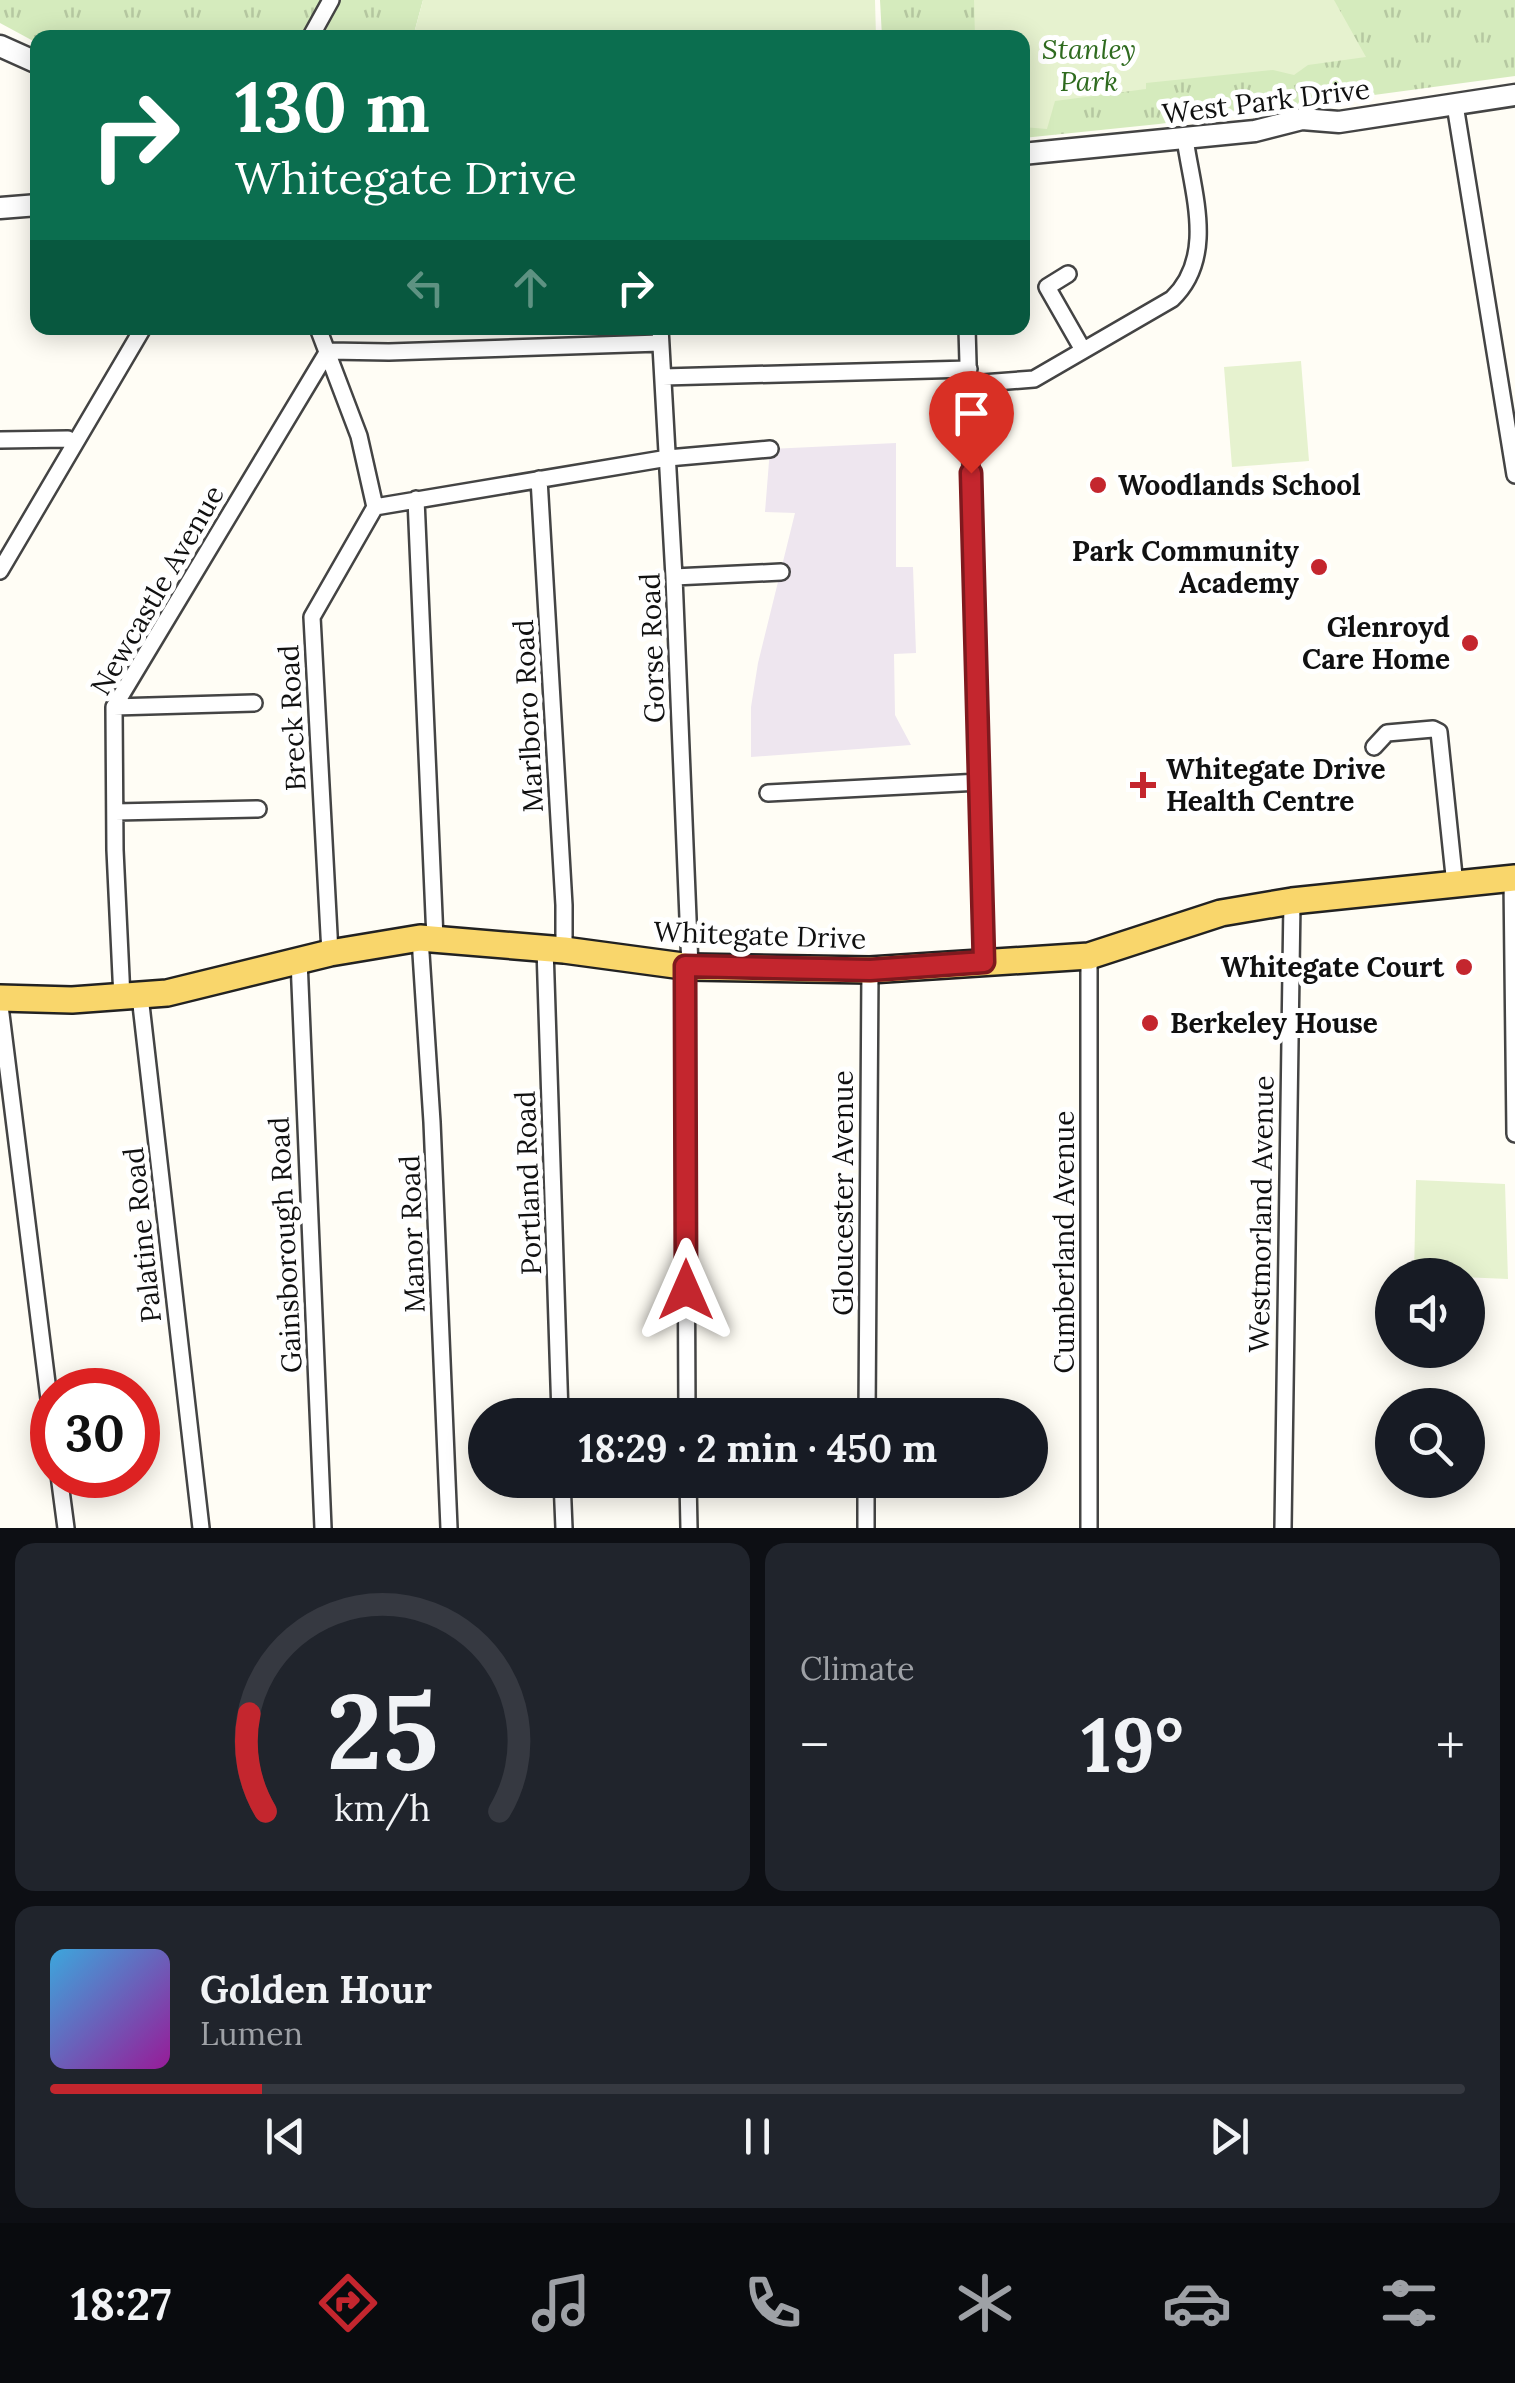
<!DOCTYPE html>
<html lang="en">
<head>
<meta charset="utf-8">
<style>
	body { margin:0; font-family:Lora,serif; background:#20242c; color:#f1f3f6; height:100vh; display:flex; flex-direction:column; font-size:38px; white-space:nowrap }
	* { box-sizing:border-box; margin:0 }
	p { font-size:32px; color:#9ea1a6 }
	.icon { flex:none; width:55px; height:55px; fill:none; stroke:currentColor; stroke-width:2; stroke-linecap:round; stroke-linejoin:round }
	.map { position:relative; height:1528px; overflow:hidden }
	.side { display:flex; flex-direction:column; gap:15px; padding:15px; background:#0d0f14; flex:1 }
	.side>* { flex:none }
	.guide { position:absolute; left:30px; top:30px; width:1000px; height:305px; border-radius:20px; box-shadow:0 5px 25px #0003; background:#0b6e4f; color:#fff; overflow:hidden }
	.buttons { position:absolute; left:1375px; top:1258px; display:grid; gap:20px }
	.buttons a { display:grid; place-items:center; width:110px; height:110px; border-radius:50%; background:#171b24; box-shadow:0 5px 25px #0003; font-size:50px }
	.speed { position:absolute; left:30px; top:1368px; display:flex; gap:20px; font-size:50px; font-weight:700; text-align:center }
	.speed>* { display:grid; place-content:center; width:130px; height:130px; border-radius:50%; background:#171b24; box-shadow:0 5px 25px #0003; line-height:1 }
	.speed .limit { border:15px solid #d22; background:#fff; color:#111 }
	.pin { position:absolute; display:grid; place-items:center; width:85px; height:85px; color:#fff; margin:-102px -42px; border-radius:50% 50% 50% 0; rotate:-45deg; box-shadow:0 0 10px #0007 }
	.pin .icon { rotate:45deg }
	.me { position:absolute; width:110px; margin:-55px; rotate:0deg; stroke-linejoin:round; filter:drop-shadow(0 0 8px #0008) }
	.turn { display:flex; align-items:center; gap:35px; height:210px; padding:0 40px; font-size:45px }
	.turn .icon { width:130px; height:130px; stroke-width:2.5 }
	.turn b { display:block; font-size:70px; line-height:85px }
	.lanes { display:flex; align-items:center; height:95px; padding:0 40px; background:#0003; justify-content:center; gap:50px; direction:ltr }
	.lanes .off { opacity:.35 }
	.big { font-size:75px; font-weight:800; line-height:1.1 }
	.side .card { flex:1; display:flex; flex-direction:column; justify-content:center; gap:15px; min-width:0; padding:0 35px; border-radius:20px; background:#20242c }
	.side .dial { align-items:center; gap:0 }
	.dial svg { height:260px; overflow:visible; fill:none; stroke:#363941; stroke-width:7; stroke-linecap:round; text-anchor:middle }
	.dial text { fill:#f1f3f6; stroke:none }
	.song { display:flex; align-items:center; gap:30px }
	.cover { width:120px; height:120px; border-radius:15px; background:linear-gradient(135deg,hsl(200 70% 55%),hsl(300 70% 35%)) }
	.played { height:10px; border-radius:5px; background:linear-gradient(90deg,#c4262e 15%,#363941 15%) }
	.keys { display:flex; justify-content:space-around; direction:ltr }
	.heat { display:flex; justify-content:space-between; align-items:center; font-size:55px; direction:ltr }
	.side .tiles { flex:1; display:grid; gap:15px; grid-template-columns:1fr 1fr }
	.card:last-child { grid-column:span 2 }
	.trip { position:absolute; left:468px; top:1398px; width:580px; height:100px; border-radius:50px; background:#171b24; box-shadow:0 5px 25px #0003; font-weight:800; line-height:100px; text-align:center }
	.tab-bar { display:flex; height:160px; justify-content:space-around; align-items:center; background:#090b0e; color:#9ea1a6 }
	.tab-bar .icon { width:70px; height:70px }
	.tab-bar .active { color:#c4262e }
	.tab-bar b { font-size:45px; color:#f1f3f6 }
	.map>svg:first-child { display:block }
	.industrial { fill:#eee6ef }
	.park { fill:url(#park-tufts) }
	.pitch { fill:#e6f2cf }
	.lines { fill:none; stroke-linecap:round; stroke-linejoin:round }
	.minor-casing { stroke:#444; stroke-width:20 }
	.tertiary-casing { stroke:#444; stroke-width:25 }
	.primary-casing { stroke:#222; stroke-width:30 }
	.minor { stroke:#fff; stroke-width:15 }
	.tertiary { stroke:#fff; stroke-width:20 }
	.primary { stroke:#f9d66b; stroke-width:25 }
	.route-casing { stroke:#7f191e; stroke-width:25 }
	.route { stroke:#c4262e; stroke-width:18 }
	.poi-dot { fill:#c4262e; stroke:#fff; stroke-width:4 }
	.labels { text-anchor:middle; stroke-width:10; stroke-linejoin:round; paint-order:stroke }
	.park-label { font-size:28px; font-style:italic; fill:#2f6b1f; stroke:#fff }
	.street-label { font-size:28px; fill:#111; stroke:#fff }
	.poi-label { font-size:28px; font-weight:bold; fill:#111; stroke:#fff; text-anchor:start }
</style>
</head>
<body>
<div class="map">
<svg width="1515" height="1528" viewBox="0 0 1515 1528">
	<defs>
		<pattern id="park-tufts" width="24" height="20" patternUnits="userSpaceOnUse" patternTransform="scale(2.5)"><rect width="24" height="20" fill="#d5ebbd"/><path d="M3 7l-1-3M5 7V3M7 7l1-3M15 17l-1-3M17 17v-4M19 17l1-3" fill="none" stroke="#b6c8a1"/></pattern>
	</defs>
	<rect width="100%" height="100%" fill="#fffdf5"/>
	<path class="industrial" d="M896,443V567H913L916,653L894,654L895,715L911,745L751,757V707L758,663L795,513L765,512L770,449Z"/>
	<path class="park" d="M0,0H423L413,37L38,38L37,43L0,23Z
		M880,0H1515V76L1159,124L1023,138L1022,38L882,37Z"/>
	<path class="pitch" d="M423,0H875L876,37H413Z
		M974,0H1334L1366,57L1308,65L1294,75L1273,70L1146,83V89L1055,101L1047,129L1023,127L1022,38L975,37Z
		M1301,361L1309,461L1232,467L1224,367Z
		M1416,1180L1505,1184L1508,1279L1414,1275Z"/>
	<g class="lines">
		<g class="minor-casing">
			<path id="minor" d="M310,38L331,0
				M1455,105L1515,475
				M1068,274L1047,287L1083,350
				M318,328L359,436L375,507L312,617L330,953
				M660,328L674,577L690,967
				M967,328L985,961
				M328,351L389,352L660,343
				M663,377L969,369
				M969,384L1034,379L1172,299C1216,257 1193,194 1185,139
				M0,440L68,439L75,443
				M539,479L564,905V950
				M416,499L435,939
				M375,507L668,458L770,449
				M0,571L143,328
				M674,577L781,572
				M114,707L254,703
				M1374,747L1387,733L1433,729L1439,732L1455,885
				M768,793L980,782
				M115,812L258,809
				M1512,879L1515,1134
				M420,938L432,1122L449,1528
				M545,948L560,1415
				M299,960L323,1528
				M685,966L687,1415
				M140,996L201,1528
				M122,998L115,850L114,707L328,351
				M0,1006L52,1423
				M867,1415L870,970
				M59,1475L66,1528
				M562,1480L564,1528
				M688,1480L689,1528
				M866,1528V1480
				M1089,1528V956
				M1283,1528L1292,901"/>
		</g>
		<g class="tertiary-casing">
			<path id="tertiary" d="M0,46L38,63
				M1022,154L1255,131L1302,119L1339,122L1515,95
				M0,208L38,205"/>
		</g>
		<g class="primary-casing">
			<path id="primary" d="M0,998L72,1000L167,993L330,953L420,938L564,950L690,967L870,970L1089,956L1221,913L1292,901L1515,878"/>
		</g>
		<use href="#minor" class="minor"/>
		<use href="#tertiary" class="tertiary"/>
		<use href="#primary" class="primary"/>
	</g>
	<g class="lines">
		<g class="route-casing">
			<path id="route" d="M686,1290L685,966L870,970L984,962L971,473"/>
		</g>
		<use href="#route" class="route"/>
	</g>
	<g class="poi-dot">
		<circle cx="1098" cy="485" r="10"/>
		<circle cx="1319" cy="567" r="10"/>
		<circle cx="1470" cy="643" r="10"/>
		<path d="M1138 770h10v10h10v10h-10v10h-10v-10h-10v-10h10z"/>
		<circle cx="1464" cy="967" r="10"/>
		<circle cx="1150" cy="1023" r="10"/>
	</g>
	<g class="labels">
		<g class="park-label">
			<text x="1089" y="59">Stanley<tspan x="1089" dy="32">Park</tspan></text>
		</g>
		<g class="street-label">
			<text transform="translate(1266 101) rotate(-7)" y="10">West Park Drive</text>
			<text transform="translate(157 590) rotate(-60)" y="10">Newcastle Avenue</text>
			<text transform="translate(652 648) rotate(-92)" y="10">Gorse Road</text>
			<text transform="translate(528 716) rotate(-93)" y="10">Marlboro Road</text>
			<text transform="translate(292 718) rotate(-93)" y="10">Breck Road</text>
			<text transform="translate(760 935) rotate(2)" y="10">Whitegate Drive</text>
			<text transform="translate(528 1183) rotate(-92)" y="10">Portland Road</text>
			<text transform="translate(843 1193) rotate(-90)" y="10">Gloucester Avenue</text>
			<text transform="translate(1261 1214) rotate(-89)" y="10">Westmorland Avenue</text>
			<text transform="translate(412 1234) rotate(-92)" y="10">Manor Road</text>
			<text transform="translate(142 1235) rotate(-96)" y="10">Palatine Road</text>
			<text transform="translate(1064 1242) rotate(-90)" y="10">Cumberland Avenue</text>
			<text transform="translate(285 1245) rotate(-93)" y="10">Gainsborough Road</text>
		</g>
		<g class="poi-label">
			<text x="1118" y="495">Woodlands School</text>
			<text x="1299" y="561" text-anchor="end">Park Community<tspan x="1299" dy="32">Academy</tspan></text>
			<text x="1450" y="637" text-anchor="end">Glenroyd<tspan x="1450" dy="32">Care Home</tspan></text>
			<text x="1166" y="779">Whitegate Drive<tspan x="1166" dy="32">Health Centre</tspan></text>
			<text x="1444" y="977" text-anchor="end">Whitegate Court</text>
			<text x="1170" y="1033">Berkeley House</text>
		</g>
	</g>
</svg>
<div class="buttons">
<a><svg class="icon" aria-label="sound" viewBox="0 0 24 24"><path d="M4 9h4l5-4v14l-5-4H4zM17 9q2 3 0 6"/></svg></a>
<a><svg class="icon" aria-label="search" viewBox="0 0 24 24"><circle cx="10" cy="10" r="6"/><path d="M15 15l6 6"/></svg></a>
</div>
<div class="speed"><div class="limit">30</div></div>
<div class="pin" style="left:971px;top:473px;background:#d93025"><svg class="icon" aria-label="arrive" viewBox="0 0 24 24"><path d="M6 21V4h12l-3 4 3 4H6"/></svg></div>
<svg class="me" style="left:686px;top:1290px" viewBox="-20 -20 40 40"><path d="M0-17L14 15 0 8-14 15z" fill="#c4262e" stroke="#fff" stroke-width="4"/></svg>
<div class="trip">18:29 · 2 min · 450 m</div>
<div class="guide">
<div class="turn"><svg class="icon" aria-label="right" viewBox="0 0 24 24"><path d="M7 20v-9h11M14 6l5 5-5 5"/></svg><div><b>130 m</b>Whitegate Drive</div></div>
<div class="lanes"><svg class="icon off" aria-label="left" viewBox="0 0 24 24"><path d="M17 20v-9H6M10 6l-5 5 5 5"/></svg><svg class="icon off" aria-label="ahead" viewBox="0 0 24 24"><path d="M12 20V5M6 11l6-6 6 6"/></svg><svg class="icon" aria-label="right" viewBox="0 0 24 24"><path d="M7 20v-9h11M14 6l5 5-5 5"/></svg></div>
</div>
</div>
<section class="side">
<div class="tiles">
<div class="card dial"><svg viewBox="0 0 100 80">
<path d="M14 69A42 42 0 1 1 86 69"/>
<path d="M14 69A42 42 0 0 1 9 39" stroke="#c4262e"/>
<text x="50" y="56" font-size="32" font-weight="700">25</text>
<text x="50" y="72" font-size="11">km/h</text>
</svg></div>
<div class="card"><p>Climate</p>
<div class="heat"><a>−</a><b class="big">19°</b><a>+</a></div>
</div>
<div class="card">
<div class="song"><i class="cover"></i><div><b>Golden Hour</b><p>Lumen</p></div></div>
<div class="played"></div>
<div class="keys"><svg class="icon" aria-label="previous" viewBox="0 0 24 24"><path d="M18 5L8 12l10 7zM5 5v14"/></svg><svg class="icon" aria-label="pause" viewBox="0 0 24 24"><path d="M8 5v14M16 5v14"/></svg><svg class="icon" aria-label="next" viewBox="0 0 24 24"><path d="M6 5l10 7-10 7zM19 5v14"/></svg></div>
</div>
</div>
</section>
<nav class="tab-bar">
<b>18:27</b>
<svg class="icon active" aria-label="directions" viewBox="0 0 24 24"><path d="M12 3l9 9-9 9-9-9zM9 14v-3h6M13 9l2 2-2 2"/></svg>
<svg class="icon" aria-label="music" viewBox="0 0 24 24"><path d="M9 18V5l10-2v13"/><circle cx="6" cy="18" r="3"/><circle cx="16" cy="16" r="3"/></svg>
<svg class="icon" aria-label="phone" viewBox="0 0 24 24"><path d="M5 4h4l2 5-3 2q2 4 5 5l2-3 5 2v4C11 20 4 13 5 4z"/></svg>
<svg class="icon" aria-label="climate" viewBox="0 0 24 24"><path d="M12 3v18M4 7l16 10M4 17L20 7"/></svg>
<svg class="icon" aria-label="car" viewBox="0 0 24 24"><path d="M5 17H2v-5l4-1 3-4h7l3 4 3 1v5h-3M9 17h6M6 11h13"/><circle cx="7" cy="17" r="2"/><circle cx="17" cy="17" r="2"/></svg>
<svg class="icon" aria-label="filters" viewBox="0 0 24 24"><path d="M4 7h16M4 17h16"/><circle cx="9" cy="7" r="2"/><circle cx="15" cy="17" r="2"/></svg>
</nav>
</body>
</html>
